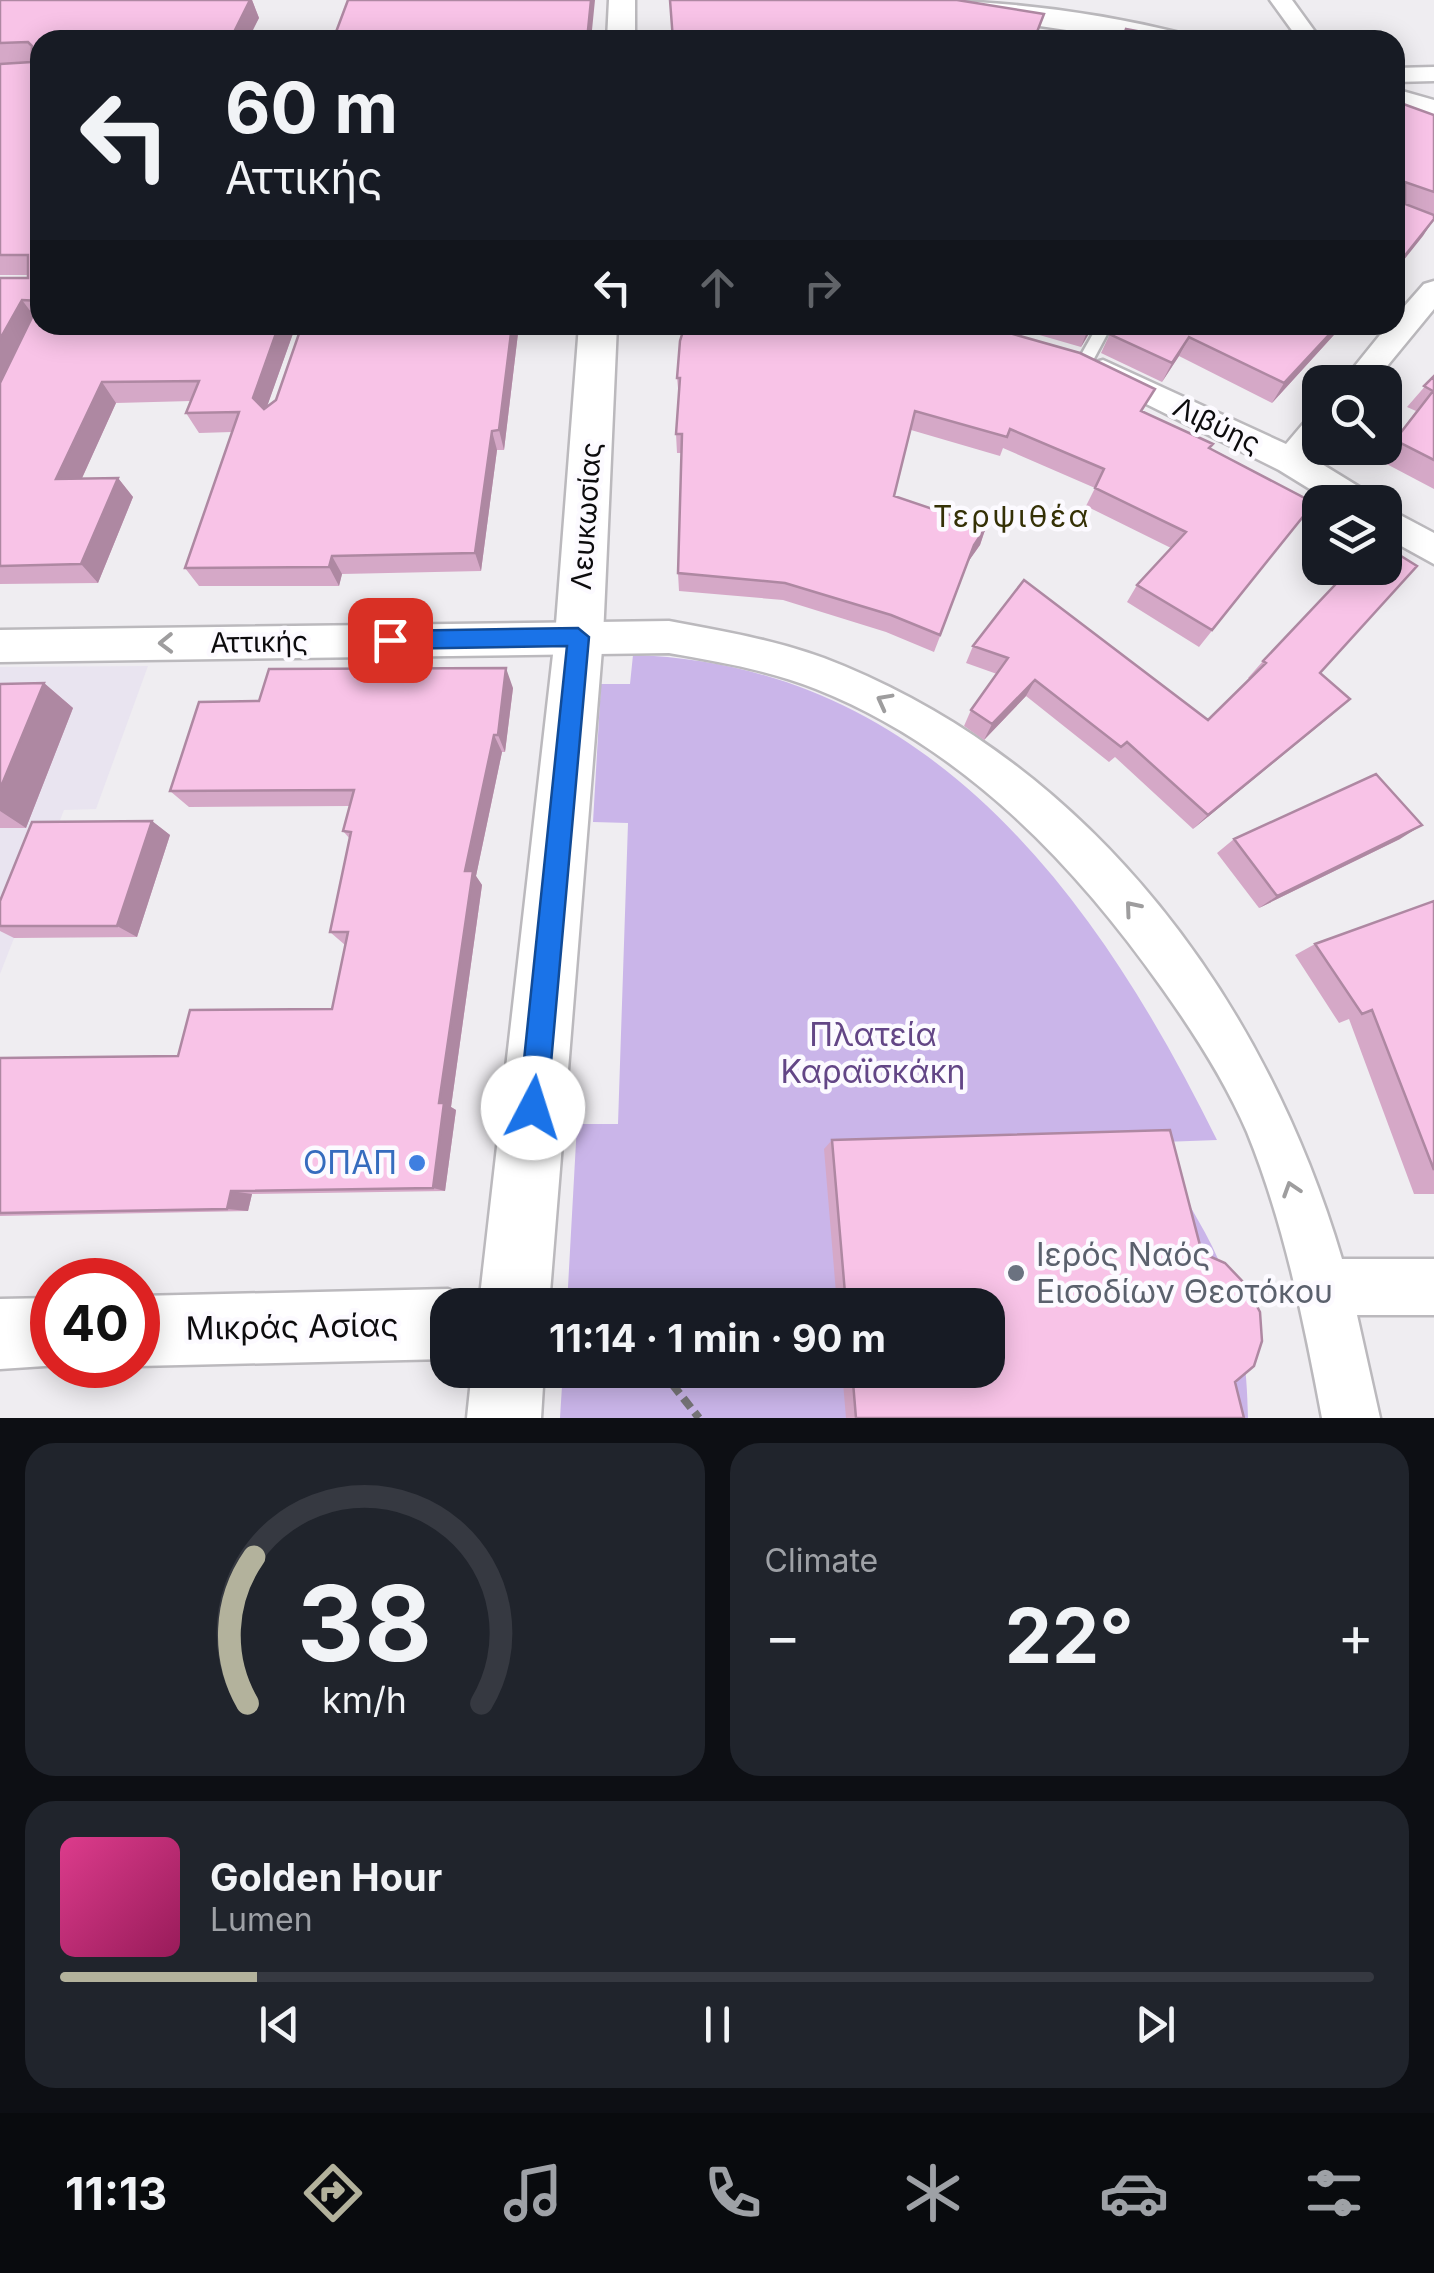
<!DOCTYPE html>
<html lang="en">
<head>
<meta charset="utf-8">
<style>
	body { margin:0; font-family:Inter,sans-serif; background:#20242c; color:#f1f3f6; height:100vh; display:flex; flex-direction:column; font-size:38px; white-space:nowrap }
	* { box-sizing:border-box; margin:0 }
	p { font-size:32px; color:#9ea1a6 }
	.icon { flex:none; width:55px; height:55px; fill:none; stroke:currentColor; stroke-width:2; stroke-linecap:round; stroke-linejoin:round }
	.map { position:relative; height:1418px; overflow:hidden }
	.side { display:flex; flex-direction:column; gap:25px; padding:25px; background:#0d0f14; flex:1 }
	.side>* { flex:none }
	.top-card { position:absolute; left:30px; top:30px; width:1375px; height:305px; border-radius:30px; box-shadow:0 5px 25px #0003; background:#171b24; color:#f1f3f6; overflow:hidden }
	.tools { position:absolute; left:1302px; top:365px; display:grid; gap:20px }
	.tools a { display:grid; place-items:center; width:100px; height:100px; border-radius:20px; background:#171b24; box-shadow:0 5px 25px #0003; font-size:50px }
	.speed { position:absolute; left:30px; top:1258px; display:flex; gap:20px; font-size:50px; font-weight:700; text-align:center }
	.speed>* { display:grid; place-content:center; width:130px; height:130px; border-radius:50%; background:#171b24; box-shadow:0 5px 25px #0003; line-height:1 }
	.speed .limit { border:15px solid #d22; background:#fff; color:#111 }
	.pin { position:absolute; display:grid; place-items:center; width:85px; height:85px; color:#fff; margin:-42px; border-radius:20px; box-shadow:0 5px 15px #0006 }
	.me { position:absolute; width:110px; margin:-55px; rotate:5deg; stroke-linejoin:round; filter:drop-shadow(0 0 8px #0008) }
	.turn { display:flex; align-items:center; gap:35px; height:210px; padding:0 30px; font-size:45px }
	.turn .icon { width:130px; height:130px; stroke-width:2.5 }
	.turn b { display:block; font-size:70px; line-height:85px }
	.lanes { display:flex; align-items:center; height:95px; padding:0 30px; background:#0003; justify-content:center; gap:50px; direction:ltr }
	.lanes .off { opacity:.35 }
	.big { font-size:75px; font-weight:700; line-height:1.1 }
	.side .card { flex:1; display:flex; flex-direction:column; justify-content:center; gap:15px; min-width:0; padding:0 35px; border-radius:30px; background:#20242c }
	.side .dial { align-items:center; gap:0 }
	.dial svg { height:260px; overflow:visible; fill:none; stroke:#363941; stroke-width:7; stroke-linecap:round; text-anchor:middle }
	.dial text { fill:#f1f3f6; stroke:none }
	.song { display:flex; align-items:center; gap:30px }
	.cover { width:120px; height:120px; border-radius:15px; background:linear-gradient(135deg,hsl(330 70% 55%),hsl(330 70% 35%)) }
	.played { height:10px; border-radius:5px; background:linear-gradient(90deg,#b3b29c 15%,#363941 15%) }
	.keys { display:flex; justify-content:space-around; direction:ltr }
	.heat { display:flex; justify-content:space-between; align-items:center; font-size:55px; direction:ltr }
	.side .tiles { flex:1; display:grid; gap:25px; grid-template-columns:1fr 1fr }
	.card:last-child { grid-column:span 2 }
	.trip { position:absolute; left:430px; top:1288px; width:575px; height:100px; border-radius:30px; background:#171b24; box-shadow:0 5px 25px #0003; font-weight:700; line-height:100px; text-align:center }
	.tab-bar { display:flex; height:160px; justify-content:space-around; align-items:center; background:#090b0e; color:#9ea1a6 }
	.tab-bar .icon { width:70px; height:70px }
	.tab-bar .on { color:#b3b29c }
	.tab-bar b { font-size:45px; color:#f1f3f6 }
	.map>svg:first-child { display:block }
	.built { fill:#e9e4f0 }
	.green { fill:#cab5e9 }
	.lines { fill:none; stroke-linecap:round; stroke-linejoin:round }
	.service-casing { stroke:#bbb9bd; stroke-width:5 }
	.minor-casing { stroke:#bbb9bd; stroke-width:5 }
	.tertiary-casing { stroke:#bbb9bd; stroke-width:5 }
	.path { stroke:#767477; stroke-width:8; stroke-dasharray:12 6; stroke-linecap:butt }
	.service { fill:#fff; fill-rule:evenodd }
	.minor { fill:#fff; fill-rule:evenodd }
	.tertiary { fill:#fff; fill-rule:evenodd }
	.wall { fill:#d5a8c7 }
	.shaded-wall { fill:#ae88a2 }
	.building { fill:#f8c3e7; stroke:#ae88a2; stroke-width:2.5 }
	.oneway { stroke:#9e9d9e }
	.route { fill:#1a73e8; stroke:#114b97; stroke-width:2.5 }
	.shop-dot { fill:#3f7fe0; stroke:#fcfaff; stroke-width:4 }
	.worship-dot { fill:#6b7280; stroke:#fcfaff; stroke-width:4 }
	.labels { text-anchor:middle; stroke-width:9; stroke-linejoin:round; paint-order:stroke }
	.street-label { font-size:28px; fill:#0c0b0d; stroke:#fcfaff }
	.neighbourhood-label { font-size:30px; letter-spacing:2.5px; fill:#353106; stroke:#fcfaff }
	.near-park-label { font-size:32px; fill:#634686; stroke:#fcfaff }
	.near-shop-label { font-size:32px; fill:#366cbe; stroke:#fcfaff; text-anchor:end }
	.near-worship-label { font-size:32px; fill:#5b616d; stroke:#fcfaff; text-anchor:start }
	.near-street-label { font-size:32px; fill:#0c0b0d; stroke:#fcfaff }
</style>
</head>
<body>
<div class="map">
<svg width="1434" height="1418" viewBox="0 0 1434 1418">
	<rect width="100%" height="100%" fill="#efedf1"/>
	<path class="built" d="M148,666L96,809L64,810L0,974V667Z"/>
	<path class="green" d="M633,655C930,664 1098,899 1217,1140L1163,1142C1172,1183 1194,1209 1212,1246C1239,1301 1247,1357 1248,1418H560L563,1370H988V1305H567L577,1124H618L628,823L593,822L601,684H630Z"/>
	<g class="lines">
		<g class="service-casing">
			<path id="service" d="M1098,325H1112L1090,366H1080L1077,362Z"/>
		</g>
		<g class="minor-casing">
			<path id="minor" d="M1270,0H1292L1321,40H1299Z
				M1434,67V81L1395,82V68Z
				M1434,281V309L1374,382H1342L1388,325H1395V317L1424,284Z
				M1103,360L1286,444L1308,418L1320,415L1321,448L1312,458L1369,493L1374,502H1331L1279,470L1092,377L1087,370L1092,363Z
				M1385,507L1434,533V564L1385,537Z
				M669,621C728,632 788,642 844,666C1097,772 1266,1002 1342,1259H1434V1315H1357L1380,1418H1322C1304,1322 1284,1223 1247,1132C1225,1081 1194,1033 1162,988C1073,862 962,747 816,689C769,670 719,662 669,653L0,662V630Z"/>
		</g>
		<g class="tertiary-casing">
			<path id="tertiary" d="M609,0H635V40H607Z
				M906,0C1000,0 1093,11 1184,34L1188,40H1134L919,8Z
				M1395,89L1434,100V118L1395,107Z
				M579,325H617L603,637L549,1305H479L555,637Z
				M448,1289L473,1299L475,1305H448V1359L138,1366L135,1365L138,1296Z
				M52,1298V1365H60L0,1369V1299Z
				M472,1370H544L541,1418H467Z"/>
		</g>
		<path class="path" d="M661,1370L699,1418"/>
		<use href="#service" class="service"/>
		<use href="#minor" class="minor"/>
		<use href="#tertiary" class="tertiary"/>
	</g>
	<path class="wall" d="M0,0H252L259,18L40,325H296L267,406L276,400L302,325H519L504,450H497L481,571L342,574L339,586H199L185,568L232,432L199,433L186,413L191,401L116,403L82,478H118L133,497L98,583L0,584V278H28V275H0Z
		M1395,101L1434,115V220L1395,271Z
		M1005,325H1094L1081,347Z
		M1114,325H1343L1272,403L1179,356L1162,382L1101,353Z
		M890,328L1143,412L1314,503L1199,647L1127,602L1137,585L1171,548L1086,506L1095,488L1003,448L1000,456L911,430L894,497L986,527L980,545L968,562L934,652L886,632L783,600L679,591L678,573L682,453H677L676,434L679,398L677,378Z
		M1434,376V489L1379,460L1416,411L1407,407Z
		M973,646L1208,720L1250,679L1248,678L1263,661L1320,673L1350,699L1193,829L1115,757L1109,762L1026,696L984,740L964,726L971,710L997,674L966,663Z
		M44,683L73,708L26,828H0V684Z
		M513,688L505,752H502L476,876L482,885L451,1107L456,1110L445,1191L252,1194L248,1211L0,1216V1058L178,1056L332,1009L345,945L330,932L350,839L343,831L350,806L189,807L170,791L259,701Z
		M152,821L170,835L137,937L14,938L0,931V901Z
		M1234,839H1400L1259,908L1217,853Z
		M1434,901V1194H1414L1349,1019L1339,1023L1295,955L1315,944Z
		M832,1140L1202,1253L1244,1418H846L842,1370H988V1305H837L824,1149Z"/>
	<path class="shaded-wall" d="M250,0H252L259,18L248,40H230Z
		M591,0H595L591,40H587Z
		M1434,219L1423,236L1395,271V268Z
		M22,300L37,320L0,389V339Z
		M279,325H296L263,418L253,398Z
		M512,325H519L504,450L499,430Z
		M1090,325H1094L1081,347L1089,327Z
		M1338,325H1343L1272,403L1284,383Z
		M1189,337L1179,356L1162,382L1172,363Z
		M102,382L116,403L73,498L56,479Z
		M492,431L497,450L481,571L475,553Z
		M118,478L133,497L98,583L81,564Z
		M986,527L980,545L968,562L934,652L974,545Z
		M332,556L342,574L339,586L329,567Z
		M506,668L513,688L505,752L498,735Z
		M1035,680L1026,696L984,740L992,724Z
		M44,683L73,708L26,828L0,811V789Z
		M1350,699L1332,715L1193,829L1208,815Z
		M494,735L502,752L476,876L482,885L451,1107L456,1110L445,1191L433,1188L439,1103L465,871Z
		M152,821L170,835L137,937L117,926Z
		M1422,825L1400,839L1259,908L1277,896Z
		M231,1191L252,1194L248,1211L227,1209Z"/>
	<path class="building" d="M0,0H250L230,40H40V325H279L253,398L264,409L276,400L302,325H512L499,430L492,431L475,553L332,556L329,567L185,568L239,412L186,413L199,381L102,382L56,479L118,478L81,564L0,566V383L40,301L22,300L0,339V278H28V255H0V64L31,62L32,46L28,42L0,43Z
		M348,0H591L587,40H333Z
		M670,0H957L1044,14L1035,37L1050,40H673Z
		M1126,29L1185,40H1122Z
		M1395,101L1434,115V192L1405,182V204L1434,215V219L1395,268Z
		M685,325H873L890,328L891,325H981L1080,353L1155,389L1141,411L1213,444L1209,448L1314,503L1212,630L1137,585L1186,532L1095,488L1104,469L1010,429L1007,437L915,411L894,496L986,527L974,545L940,635L891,615L785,583L678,573L682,434H676L680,378H677L680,341Z
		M1114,325H1338L1284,383L1189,337L1172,363L1109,334Z
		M1434,376V460L1395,440L1433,391L1424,386Z
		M1385,546L1417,566L1320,673L1350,699L1208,815L1127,742L1121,747L1035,680L992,724L971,710L1008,658L973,646L1024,580L1208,720L1266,663L1263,661L1351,568H1385Z
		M506,668L498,735H494L465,871H473L439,1103H444L433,1188L231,1191L227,1209L0,1213V1058L178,1056L190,1010L332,1009L348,932H330L351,832L343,831L354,790L170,791L199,702L259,701L269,669Z
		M44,683L0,789V684Z
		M1376,774L1422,825L1277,896L1234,839Z
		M152,821L117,926H0V901L32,822Z
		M1434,901V1170L1372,1010L1362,1014L1315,944Z
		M1170,1130L1202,1253L1225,1263L1246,1285L1260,1312L1262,1341L1254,1366L1235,1382L1244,1418H856L852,1370H988V1305H846L832,1140Z"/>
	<defs><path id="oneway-chevron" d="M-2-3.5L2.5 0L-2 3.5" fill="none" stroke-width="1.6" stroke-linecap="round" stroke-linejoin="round" transform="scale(2.5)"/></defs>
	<g class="oneway">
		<use href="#oneway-chevron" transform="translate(166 643) rotate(179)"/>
		<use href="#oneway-chevron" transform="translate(884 701) rotate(-152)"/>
		<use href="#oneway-chevron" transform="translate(1132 908) rotate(-130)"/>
		<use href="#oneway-chevron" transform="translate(1291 1189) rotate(-108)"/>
	</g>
	<path class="route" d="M578,628L589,637L547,1108L543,1119L533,1123L523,1119L519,1108L567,646L390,649L380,640L390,631Z"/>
	<circle class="shop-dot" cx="417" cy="1163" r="10"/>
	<circle class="worship-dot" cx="1016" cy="1273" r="10"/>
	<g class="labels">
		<g class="street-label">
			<text transform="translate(1217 425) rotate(26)" y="10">Λιβύης</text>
			<text transform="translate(586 516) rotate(-86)" y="10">Λευκωσίας</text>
			<text transform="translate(259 642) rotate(-1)" y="10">Αττικής</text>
		</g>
		<g class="neighbourhood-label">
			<text x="1012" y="527">Τερψιθέα</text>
		</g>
		<g class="near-park-label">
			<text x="873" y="1046">Πλατεία<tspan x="873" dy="37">Καραϊσκάκη</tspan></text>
		</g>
		<g class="near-shop-label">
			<text x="397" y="1174">ΟΠΑΠ</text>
		</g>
		<g class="near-worship-label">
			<text x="1036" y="1266">Ιερός Ναός<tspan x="1036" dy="37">Εισοδίων Θεοτόκου</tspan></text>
		</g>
		<g class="near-street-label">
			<text transform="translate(292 1327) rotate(-1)" y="11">Μικράς Ασίας</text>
		</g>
	</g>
</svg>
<div class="tools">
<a><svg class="icon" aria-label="search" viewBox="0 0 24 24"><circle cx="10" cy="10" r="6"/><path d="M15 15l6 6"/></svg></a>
<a><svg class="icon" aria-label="layers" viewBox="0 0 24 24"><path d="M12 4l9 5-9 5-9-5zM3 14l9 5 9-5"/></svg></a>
</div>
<div class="speed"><div class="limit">40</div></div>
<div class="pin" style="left:390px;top:640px;background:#d93025"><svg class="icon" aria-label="arrive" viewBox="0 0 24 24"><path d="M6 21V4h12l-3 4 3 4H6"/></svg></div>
<svg class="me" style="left:533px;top:1108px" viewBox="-20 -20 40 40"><circle r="19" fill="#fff"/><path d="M0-13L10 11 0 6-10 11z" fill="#1a73e8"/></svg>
<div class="trip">11:14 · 1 min · 90 m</div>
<div class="top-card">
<div class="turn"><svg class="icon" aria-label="left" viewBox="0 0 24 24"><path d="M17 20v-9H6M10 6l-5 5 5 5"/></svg><div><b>60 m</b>Αττικής</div></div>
<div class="lanes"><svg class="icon" aria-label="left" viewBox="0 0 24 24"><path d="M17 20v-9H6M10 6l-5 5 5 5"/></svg><svg class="icon off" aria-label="ahead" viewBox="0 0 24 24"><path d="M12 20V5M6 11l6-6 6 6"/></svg><svg class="icon off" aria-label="right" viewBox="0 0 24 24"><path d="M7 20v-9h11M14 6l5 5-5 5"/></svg></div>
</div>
</div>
<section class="side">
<div class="tiles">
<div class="card dial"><svg viewBox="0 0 100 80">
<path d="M14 69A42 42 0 1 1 86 69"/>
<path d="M14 69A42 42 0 0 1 16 24" stroke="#b3b29c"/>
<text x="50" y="56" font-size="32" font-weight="700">38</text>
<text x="50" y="72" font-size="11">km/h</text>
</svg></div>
<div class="card"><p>Climate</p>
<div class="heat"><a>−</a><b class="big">22°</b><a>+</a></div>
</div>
<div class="card">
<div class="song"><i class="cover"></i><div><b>Golden Hour</b><p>Lumen</p></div></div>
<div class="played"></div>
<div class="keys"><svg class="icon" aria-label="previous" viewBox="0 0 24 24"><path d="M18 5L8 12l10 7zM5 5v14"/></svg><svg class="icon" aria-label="pause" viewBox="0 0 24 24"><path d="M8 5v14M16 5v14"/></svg><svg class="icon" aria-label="next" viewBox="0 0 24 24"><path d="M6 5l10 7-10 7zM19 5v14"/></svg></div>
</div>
</div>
</section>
<nav class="tab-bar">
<b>11:13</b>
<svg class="icon on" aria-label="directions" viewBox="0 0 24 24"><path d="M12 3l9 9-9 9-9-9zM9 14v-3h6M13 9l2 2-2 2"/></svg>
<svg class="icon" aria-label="music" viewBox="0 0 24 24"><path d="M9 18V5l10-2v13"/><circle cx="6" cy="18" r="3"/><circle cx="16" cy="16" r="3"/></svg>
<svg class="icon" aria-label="phone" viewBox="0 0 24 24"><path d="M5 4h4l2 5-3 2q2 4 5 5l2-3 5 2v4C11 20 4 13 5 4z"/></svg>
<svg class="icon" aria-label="climate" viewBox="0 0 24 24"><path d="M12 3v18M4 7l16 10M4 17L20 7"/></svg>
<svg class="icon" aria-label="car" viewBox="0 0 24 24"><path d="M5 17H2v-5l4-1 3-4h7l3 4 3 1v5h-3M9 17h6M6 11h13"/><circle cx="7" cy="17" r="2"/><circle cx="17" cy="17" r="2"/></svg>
<svg class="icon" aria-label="filters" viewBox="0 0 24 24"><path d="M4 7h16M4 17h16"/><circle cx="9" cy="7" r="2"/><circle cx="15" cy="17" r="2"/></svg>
</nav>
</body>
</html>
